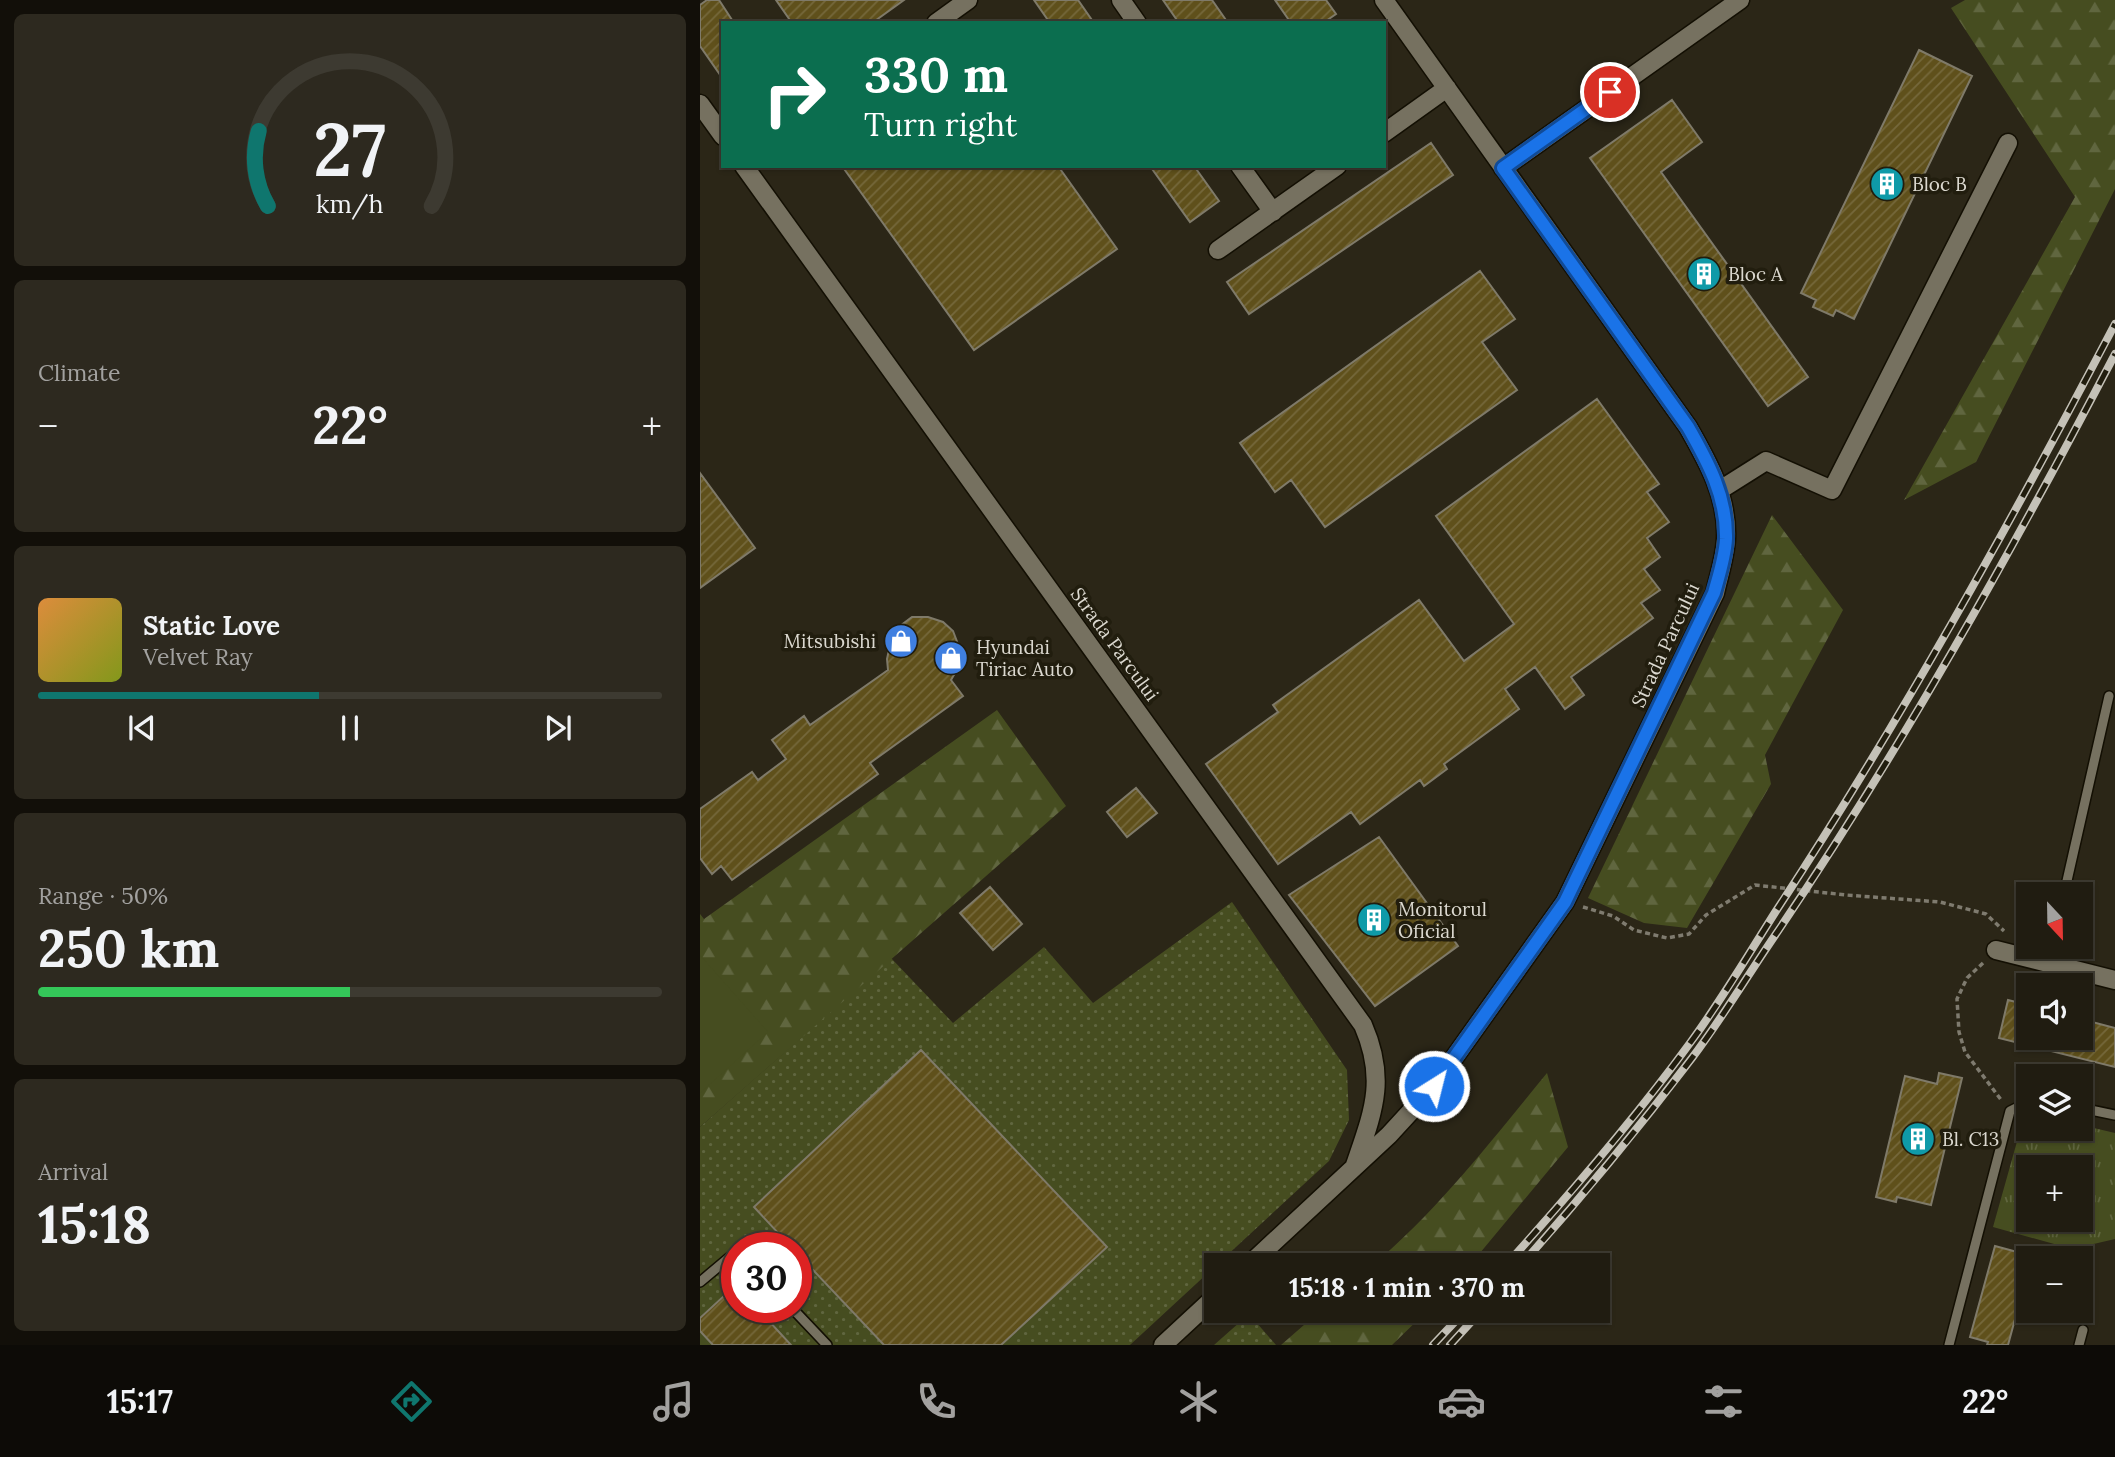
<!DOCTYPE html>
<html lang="en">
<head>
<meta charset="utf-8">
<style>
	body { margin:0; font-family:Lora,serif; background:#2d291f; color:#f1f3f6; height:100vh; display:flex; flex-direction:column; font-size:26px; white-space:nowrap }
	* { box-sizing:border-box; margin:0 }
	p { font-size:23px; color:#a2a19f }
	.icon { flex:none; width:38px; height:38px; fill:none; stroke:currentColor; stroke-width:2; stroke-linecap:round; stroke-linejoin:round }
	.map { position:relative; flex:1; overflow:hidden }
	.side { display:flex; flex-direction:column; gap:14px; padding:14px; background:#120f09; width:700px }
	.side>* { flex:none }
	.guide { position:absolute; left:21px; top:21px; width:665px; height:147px; border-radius:0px; box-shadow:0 2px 5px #0004,0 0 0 2px #3d3a31; background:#0b6e4f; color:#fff; overflow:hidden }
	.needle { width:46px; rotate:158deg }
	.controls { position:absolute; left:1316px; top:882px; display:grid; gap:14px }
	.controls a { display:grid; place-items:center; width:77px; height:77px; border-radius:0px; background:#201c11; box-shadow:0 2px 5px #0004,0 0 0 2px #3d3a31; font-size:35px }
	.speed { position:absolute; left:21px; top:1232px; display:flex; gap:14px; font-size:35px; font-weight:700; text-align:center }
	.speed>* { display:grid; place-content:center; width:91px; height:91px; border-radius:50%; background:#201c11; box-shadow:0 2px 5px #0004,0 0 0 2px #3d3a31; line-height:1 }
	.speed .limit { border:10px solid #d22; background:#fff; color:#111 }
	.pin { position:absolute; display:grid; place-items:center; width:60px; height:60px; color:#fff; margin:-30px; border:4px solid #fff; border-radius:50%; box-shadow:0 2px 7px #0007 }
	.me { position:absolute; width:77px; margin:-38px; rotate:36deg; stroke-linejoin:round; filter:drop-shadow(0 0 5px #0008) }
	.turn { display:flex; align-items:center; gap:24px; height:147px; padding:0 28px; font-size:32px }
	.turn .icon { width:91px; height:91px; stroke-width:2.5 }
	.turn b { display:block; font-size:49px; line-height:60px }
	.big { font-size:52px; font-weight:800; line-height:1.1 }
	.side .card { flex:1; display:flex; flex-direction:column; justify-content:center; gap:10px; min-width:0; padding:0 24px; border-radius:10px; background:#2d291f }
	.side .dial { align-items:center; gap:0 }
	.dial svg { height:182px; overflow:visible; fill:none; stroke:#3d3a31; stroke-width:7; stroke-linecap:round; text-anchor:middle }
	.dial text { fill:#f1f3f6; stroke:none }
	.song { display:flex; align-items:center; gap:21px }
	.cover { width:84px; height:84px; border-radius:10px; background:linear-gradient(135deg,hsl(30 70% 55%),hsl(70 70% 35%)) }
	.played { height:7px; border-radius:4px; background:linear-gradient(90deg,#0f766e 45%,#3d3a31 45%) }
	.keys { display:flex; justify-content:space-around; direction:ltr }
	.heat { display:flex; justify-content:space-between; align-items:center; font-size:38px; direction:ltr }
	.charge { height:10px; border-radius:5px; background:linear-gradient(90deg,#34c759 50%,#3d3a31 0) }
	.trip { position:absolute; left:504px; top:1253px; width:406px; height:70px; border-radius:0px; background:#201c11; box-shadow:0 2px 5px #0004,0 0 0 2px #3d3a31; font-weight:800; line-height:70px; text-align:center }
	.dock { display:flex; height:112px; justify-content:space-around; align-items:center; background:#0d0b07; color:#a2a19f }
	.dock .icon { width:49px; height:49px }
	.dock .selected { color:#0f766e }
	.dock b { font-size:32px; color:#f1f3f6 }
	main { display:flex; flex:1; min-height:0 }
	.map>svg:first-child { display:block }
	.grass { fill:url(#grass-dots); fill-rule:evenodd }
	.forest { fill:url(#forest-firs) }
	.park { fill:url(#park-tufts); fill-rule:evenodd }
	.pitch { fill:#464d20 }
	.building { fill:url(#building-hatch); stroke:#7f7a69; stroke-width:2 }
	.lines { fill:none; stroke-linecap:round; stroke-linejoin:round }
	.service-casing { stroke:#130f03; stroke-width:12 }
	.minor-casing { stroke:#130f03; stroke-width:21 }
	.path { stroke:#7f7b6f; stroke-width:3.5; stroke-dasharray:5 3.5; stroke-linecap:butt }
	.service { stroke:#767160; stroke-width:9 }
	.minor { stroke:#767160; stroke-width:18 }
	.rail-casing { stroke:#c4c1b7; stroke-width:8 }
	.rail { stroke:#211d0e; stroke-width:5; stroke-dasharray:16; stroke-linecap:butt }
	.route-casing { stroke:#114b97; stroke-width:18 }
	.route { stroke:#1a73e8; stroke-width:12 }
	.labels { text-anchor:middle; stroke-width:7; stroke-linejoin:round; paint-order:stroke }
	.poi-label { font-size:19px; fill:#dbd8cf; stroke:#211d0e; text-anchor:start }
	.street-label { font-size:19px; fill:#dbd8cf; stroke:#211d0e }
</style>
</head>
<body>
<main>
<section class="side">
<div class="card dial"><svg viewBox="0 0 100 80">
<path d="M14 69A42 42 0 1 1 86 69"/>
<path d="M14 69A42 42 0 0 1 10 36" stroke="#0f766e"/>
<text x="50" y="56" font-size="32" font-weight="700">27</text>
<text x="50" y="72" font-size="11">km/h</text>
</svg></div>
<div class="card"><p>Climate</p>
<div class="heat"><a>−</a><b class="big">22°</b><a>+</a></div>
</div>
<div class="card">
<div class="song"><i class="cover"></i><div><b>Static Love</b><p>Velvet Ray</p></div></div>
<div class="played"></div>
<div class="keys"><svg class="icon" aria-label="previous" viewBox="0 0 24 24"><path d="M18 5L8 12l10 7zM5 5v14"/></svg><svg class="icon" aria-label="pause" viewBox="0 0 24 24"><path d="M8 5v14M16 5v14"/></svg><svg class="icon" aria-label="next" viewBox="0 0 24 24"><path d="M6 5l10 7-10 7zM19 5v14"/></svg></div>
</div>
<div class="card"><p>Range · 50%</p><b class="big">250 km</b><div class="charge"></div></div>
<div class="card"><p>Arrival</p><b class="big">15:18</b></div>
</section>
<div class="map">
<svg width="1415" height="1345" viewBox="0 0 1415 1345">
	<defs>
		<pattern id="grass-dots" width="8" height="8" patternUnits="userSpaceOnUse" patternTransform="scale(1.75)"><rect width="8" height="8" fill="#464d20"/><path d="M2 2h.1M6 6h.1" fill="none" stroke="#60663f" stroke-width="1.8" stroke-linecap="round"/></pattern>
		<pattern id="forest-firs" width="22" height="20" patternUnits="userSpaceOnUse" patternTransform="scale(1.75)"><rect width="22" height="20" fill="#464d20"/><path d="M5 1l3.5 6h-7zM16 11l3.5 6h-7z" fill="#60663f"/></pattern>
		<pattern id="park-tufts" width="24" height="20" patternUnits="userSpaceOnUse" patternTransform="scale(1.75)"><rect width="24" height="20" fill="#464d20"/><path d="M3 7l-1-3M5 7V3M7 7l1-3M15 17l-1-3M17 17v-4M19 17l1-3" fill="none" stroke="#60663f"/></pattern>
		<pattern id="building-hatch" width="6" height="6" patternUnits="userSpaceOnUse" patternTransform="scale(1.75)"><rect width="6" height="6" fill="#5f501b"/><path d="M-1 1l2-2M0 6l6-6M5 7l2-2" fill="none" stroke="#75683b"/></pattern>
	</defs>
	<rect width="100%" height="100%" fill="#2b2617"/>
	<path class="grass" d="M532,902L647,1070L649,1120L629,1161L430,1345H0V1127L191,958L253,1023L344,947L393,1003ZM37,1248H96V1307H37Z
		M549,1314L576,1345H514Z"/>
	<path class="forest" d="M1265,0H1415V189L1276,462L1204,500L1375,197L1251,8Z
		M1072,515L1143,610L1065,755L1071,784L987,928L944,923L888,898Z
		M297,710L366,806L0,1127V914L4,919Z
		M847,1073L868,1147L770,1265H673C739,1209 792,1140 847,1073Z
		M620,1311H727L692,1345H581Z"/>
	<path class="park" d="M1381,1125L1415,1133V1239L1372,1249L1293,1227L1318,1138L1328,1126V1129H1381ZM1328,1167H1381V1220H1328Z"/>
	<path class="pitch" d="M0,955L68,1032L0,1093Z"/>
	<path class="building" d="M7,0H19L34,23H23V79L0,46V5Z
		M76,0H204L172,23H92Z
		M334,0H378L394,23H350Z
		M463,0H512L528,23H479Z
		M575,0H626L636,14L623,23H591Z
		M1219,50L1272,76L1154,319L1136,310L1133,316L1113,307L1116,300L1101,293Z
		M972,100L1002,142L961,172L1108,377L1068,406L890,158Z
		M731,143L753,175L549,314L527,282Z
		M142,166H358L417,249L274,350Z
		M450,166H494L519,201L490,222Z
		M780,271L815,319L782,342L817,390L625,527L591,480L575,492L540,443Z
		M897,399L959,484L947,492L969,522L947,538L960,557L944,569L960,590L941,603L953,618L871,677L884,695L865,709L835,667L805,689L819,709L744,764L747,769L724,786L720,780L660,824L651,812L578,864L506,764L578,712L573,705L719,600L764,661L814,624L736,516Z
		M0,473L55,548L0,588Z
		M212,617H228L243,622L253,631L261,652L259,666L251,680L263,696L170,763L178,774L32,880L21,866L12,874L0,858V809L52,772L58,780L86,759L72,740L104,716L110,725L188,670L187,659L192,636L200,626Z
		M436,788L457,813L427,837L407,812Z
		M679,837L758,946L675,1006L589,895Z
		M290,887L322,924L293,950L260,913Z
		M1308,1000L1328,1005V1038H1381V1019L1415,1028V1067L1299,1038Z
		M221,1050L407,1247L301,1345H184L96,1252V1248H92L54,1207Z
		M1239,1073L1262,1078L1231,1205L1197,1197L1196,1202L1176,1197L1205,1076L1237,1084Z
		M1295,1246L1332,1256L1328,1258V1271L1308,1345H1287L1288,1342L1270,1337Z
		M37,1284V1307H56L91,1345H13L0,1331V1318Z"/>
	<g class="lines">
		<g class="service-casing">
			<path id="service" d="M1364,894L1409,696
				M1349,962L1352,947
				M1381,1108L1415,1115
				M0,1282L37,1251
				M91,1307L127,1345
				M1249,1345L1310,1111L1328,1102
				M1379,1345L1383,1330"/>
		</g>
		<g class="minor-casing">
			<path id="minor" d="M421,0L437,23
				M236,23L268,0
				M0,104L23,136
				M684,133L747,88
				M44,166L663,1025C687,1080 673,1112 655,1165
				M540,166L573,212
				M803,168L1040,0
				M518,250L637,166
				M1020,490L1066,461L1132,490L1308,143
				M1296,950L1415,980
				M549,1265L689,1135L734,1086L865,902L1015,593C1019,575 1025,557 1026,539C1028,497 1008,462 988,427L684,0
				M463,1345L516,1296"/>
		</g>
		<path class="path" d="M883,907L913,916L934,930L967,938L989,934L1006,915L1055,885L1146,895L1240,902L1286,914L1304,931
			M1283,963L1267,978L1257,999L1259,1032L1265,1052L1302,1101"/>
		<use href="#service" class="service"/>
		<use href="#minor" class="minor"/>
		<g class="rail-casing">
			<path id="rail" d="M806,1265C870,1194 933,1121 990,1043C1021,1001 1048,955 1076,911C1200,722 1310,524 1415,324
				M821,1265C881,1198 938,1129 992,1058C1023,1017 1049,973 1078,931C1203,746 1312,551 1415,354
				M733,1345L765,1311
				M750,1345L781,1311"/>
		</g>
		<use href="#rail" class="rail"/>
	</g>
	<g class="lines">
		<g class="route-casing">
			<path id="route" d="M734,1086L865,902L1014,593C1019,575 1025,557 1026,539C1027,497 1008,462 988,427L803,168L910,92"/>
		</g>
		<use href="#route" class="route"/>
	</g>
	<defs>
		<g id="building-disc" transform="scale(1.75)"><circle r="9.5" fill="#0f9aa8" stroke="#211d0e"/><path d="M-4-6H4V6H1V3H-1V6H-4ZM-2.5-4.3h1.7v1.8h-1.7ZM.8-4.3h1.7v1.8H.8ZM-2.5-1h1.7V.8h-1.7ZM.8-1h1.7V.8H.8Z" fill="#fff"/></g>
		<g id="shop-disc" transform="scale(1.75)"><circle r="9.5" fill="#3f7fe0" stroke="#211d0e"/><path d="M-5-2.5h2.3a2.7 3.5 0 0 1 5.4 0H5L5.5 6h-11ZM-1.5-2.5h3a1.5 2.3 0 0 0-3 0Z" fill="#fff"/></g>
	</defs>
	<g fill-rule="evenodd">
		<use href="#building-disc" x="1187" y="184"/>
		<use href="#building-disc" x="1004" y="274"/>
		<use href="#shop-disc" x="201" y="641"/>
		<use href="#shop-disc" x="251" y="658"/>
		<use href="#building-disc" x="674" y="920"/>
		<use href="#building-disc" x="1218" y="1139"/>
	</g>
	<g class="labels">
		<g class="poi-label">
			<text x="1212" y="191">Bloc B</text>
			<text x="1028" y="281">Bloc A</text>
			<text x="176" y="648" text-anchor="end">Mitsubishi</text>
			<text x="276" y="654">Hyundai<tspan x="276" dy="22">Tiriac Auto</tspan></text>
			<text x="698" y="916">Monitorul<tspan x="698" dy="22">Oficial</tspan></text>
			<text x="1242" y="1146">Bl. C13</text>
		</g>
		<g class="street-label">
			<text transform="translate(415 644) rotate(54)" y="7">Strada Parcului</text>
			<text transform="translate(965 645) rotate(-65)" y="7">Strada Parcului</text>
		</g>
	</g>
</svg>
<div class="controls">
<a><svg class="needle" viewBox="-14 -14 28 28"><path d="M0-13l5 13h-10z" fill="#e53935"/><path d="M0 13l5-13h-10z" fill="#a2a19f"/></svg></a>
<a><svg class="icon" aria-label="sound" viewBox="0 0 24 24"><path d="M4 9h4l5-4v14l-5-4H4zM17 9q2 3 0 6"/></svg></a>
<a><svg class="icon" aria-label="layers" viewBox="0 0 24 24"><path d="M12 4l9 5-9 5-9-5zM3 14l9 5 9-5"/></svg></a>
<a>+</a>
<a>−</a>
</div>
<div class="speed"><div class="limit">30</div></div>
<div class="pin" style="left:910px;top:92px;background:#d93025"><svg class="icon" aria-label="arrive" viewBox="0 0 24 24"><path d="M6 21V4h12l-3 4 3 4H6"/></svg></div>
<svg class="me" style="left:734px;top:1086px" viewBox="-20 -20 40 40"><circle r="17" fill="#1a73e8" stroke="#fff" stroke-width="3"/><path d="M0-11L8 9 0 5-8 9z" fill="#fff"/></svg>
<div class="trip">15:18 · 1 min · 370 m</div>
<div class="guide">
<div class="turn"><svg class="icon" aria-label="right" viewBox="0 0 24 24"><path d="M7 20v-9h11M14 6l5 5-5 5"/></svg><div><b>330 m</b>Turn right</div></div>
</div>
</div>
</main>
<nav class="dock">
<b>15:17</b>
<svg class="icon selected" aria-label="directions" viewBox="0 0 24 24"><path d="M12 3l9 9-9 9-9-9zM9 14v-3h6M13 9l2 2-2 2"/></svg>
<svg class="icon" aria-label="music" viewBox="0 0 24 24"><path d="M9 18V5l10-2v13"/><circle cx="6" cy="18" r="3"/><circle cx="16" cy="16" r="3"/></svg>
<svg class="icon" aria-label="phone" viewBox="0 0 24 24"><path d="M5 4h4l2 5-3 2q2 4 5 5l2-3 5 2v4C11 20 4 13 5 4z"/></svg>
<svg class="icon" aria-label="climate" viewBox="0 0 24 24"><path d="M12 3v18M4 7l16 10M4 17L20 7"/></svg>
<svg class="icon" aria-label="car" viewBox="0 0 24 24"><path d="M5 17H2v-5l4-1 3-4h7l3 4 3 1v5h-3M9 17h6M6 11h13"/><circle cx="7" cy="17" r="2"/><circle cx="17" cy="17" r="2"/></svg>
<svg class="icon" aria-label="filters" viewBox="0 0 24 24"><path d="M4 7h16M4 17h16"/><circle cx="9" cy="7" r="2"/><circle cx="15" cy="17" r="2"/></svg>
<b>22°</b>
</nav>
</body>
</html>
